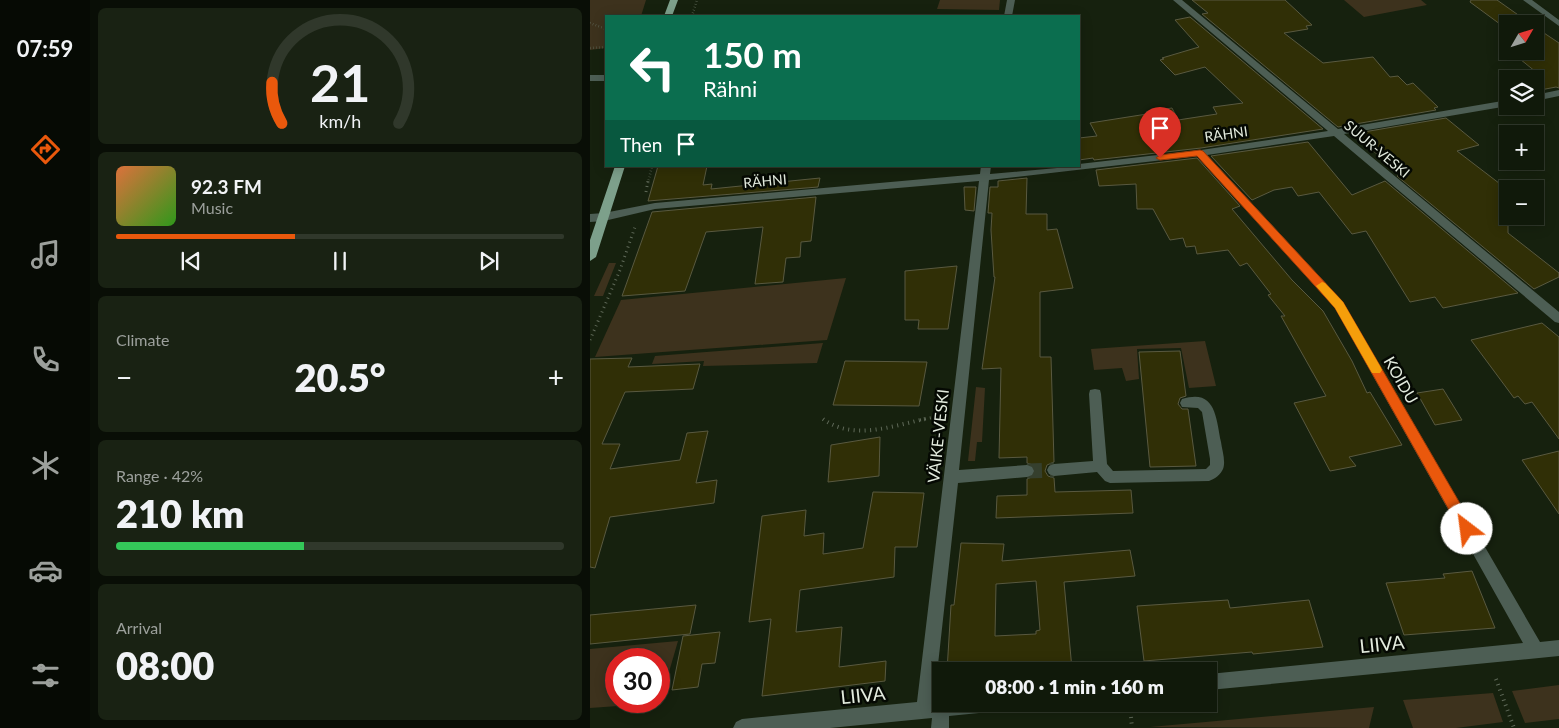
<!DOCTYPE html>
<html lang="en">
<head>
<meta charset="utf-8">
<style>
	body { margin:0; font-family:Lato,sans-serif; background:#192213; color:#f1f3f6; height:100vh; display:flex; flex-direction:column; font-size:19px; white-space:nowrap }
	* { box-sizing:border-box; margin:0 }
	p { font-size:16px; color:#9ca09c }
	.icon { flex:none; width:28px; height:28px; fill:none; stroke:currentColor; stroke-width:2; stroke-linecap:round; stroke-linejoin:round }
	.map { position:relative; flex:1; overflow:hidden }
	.details { display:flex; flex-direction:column; gap:8px; padding:8px; background:#090e06; width:500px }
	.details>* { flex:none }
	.hud { position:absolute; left:15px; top:15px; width:475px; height:152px; border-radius:0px; box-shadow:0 2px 12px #0003,0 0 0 1px #30382b; background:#0b6e4f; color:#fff; overflow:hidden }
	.needle { width:32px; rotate:51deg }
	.tools { position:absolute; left:909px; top:15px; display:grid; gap:10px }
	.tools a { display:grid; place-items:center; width:45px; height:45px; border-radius:0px; background:#10190a; box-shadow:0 2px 12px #0003,0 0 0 1px #30382b; font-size:25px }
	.speed { position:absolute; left:15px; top:648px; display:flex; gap:10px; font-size:25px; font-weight:700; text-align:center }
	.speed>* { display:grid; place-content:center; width:65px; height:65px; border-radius:50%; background:#10190a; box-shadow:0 2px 12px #0003,0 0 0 1px #30382b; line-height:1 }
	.speed .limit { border:8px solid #d22; background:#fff; color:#111 }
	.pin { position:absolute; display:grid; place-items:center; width:42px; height:42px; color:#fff; margin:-51px -21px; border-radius:50% 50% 50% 0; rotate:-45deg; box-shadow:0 0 5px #0007 }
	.pin .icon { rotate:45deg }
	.me { position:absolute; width:55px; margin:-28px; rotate:330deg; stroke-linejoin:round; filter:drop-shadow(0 0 4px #0008) }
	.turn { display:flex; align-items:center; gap:18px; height:105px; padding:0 15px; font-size:22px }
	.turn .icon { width:65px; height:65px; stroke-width:2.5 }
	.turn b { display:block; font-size:35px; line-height:42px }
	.then { display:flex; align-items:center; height:48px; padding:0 15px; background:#0003; gap:10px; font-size:19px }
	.big { font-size:38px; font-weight:800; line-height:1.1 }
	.details .card { flex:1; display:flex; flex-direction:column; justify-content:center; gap:8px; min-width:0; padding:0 18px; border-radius:8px; background:#192213 }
	.details .dial { align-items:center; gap:0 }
	.dial svg { height:130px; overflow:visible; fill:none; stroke:#30382b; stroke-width:7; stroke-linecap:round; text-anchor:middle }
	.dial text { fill:#f1f3f6; stroke:none }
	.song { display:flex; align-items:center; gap:15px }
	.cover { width:60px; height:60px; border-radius:8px; background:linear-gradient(135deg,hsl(20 70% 55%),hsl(110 70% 35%)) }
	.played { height:5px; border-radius:2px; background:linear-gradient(90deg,#ea580c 40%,#30382b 40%) }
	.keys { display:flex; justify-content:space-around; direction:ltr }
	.heat { display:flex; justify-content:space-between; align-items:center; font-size:28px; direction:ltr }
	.charge { height:8px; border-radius:4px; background:linear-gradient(90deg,#34c759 42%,#30382b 0) }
	.trip { position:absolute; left:342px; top:662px; width:285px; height:50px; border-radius:0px; background:#10190a; box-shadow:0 2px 12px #0003,0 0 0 1px #30382b; font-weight:800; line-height:50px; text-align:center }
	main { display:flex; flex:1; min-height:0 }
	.menu { display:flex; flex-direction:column; width:90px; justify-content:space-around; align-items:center; background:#060a04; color:#9ca09c }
	.menu .icon { width:35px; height:35px }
	.menu .on { color:#ea580c }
	.menu b { font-size:22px; color:#f1f3f6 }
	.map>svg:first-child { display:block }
	.green { fill:#3d321d; fill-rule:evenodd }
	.building { fill:#302f06; stroke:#595940; fill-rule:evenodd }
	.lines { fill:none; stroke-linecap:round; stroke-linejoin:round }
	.minor-tunnel { stroke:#353f2d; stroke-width:15; stroke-dasharray:15 8; stroke-linecap:butt }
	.path-far2 { stroke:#5f6958; stroke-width:2.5; stroke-dasharray:0.5 2.5; stroke-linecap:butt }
	.path-far1 { stroke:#5f6958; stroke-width:3; stroke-dasharray:1 4; stroke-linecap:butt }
	.path { stroke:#5f6958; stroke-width:4; stroke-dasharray:1 4.5; stroke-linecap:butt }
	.minor { fill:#4d5e54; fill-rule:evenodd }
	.major { fill:#7da08b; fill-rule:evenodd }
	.route { fill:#ea580c; stroke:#983908 }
	.slow { fill:#f59e0b }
	.labels { text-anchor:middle; stroke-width:5; stroke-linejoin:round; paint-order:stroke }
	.far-street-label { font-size:14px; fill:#e3ebde; stroke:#050903 }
	.street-label { font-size:16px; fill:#e3ebde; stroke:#050903 }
	.near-street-label { font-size:19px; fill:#e3ebde; stroke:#050903 }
</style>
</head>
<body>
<main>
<nav class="menu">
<b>07:59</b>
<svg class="icon on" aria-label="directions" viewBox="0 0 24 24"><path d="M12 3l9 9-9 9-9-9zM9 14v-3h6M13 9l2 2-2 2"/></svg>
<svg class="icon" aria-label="music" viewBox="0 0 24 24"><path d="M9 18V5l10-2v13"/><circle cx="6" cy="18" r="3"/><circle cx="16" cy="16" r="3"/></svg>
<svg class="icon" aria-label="phone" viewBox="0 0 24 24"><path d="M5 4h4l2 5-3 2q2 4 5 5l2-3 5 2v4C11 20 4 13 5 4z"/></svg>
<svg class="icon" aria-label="climate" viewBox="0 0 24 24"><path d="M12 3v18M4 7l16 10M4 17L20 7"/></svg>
<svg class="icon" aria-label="car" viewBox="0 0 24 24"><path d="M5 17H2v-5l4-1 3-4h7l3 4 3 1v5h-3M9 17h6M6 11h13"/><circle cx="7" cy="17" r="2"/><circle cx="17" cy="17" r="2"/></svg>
<svg class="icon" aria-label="filters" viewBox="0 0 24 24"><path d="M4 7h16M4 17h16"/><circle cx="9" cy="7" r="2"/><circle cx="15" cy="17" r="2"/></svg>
</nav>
<section class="details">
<div class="card dial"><svg viewBox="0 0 100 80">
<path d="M14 69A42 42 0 1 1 86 69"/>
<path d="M14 69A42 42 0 0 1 8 44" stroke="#ea580c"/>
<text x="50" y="56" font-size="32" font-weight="700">21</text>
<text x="50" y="72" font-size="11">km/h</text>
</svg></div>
<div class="card">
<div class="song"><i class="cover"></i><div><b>92.3 FM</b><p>Music</p></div></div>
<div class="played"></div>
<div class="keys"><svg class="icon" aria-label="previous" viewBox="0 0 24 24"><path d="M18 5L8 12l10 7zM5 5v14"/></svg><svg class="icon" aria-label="pause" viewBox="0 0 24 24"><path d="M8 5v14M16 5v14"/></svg><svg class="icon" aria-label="next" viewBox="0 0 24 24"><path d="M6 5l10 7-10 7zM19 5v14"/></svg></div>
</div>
<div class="card"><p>Climate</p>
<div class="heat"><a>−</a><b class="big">20.5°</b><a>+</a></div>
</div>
<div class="card"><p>Range · 42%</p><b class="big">210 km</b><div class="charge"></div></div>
<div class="card"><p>Arrival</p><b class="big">08:00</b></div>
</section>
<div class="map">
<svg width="969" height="728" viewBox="0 0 969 728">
	<rect width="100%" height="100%" fill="#16210e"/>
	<path class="green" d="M0,0H56L51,16H16V48L0,50Z
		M350,0H410L409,10L347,9Z
		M754,0H831L837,5L774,17Z
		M19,263H26L13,296H4Z
		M256,278L237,340L5,357L31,300Z
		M615,341L626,386L599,388L591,348L547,349L549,379L536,381L532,368L504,370L501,349Z
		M233,343L227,363L113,366L114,361L62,364L65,356Z
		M386,387L395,388L392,442H387L385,461H378Z
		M88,641L70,703L0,708V649ZM26,659H69V701H26Z
		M969,685V719L935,723L922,691Z
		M903,693L913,722L866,728H823L813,700Z
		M784,707L779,728L560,727Z"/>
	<path class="building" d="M602,0H695L722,25L716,26L718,29L694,33L733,63L783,57L800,77L808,76L817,85L823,83L848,107L844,108L846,110L748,127L612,14L618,13Z
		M881,0H907L941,24H918V30L880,2Z
		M600,17L733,129L611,148L504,160L503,158L489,160V138L507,136L500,123L557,114L556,112L582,108L588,120L627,114L623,107L653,103L615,67L585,75L570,60L574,59L572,58L609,47L585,20Z
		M945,27L969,43V88L966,87L945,91V79H931L926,75L946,72L920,51H945Z
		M856,118L889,145L867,151L918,190V233L969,273V277L944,289L807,176L812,174L762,134Z
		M718,142L762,195L795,181L928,293L853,308L845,297L820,302L776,231L762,234L729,192L708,196L702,187L684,190L662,200L621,156Z
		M607,158L650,206L642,209L702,280L733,311L762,361L777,393L780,392L812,445L759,457L766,466L740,471L704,403L736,396L691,316H695L678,295L681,294L657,263L650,266L638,250L607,254L605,246L596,247L593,238L580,240L563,209H547L546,184L509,186L506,170Z
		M68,166H117L113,185L122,184L121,189L230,178L228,187L58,201Z
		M437,178L436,214H457V230L467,229L483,288L450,292V357H461L464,462L457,465L455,471L458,476L464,478L465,492L541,490L543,513L406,518L407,496L437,495V479L444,476L446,470L443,465L437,463V457L409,458L411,368L392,369L405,277H404L401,230L402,213H398L400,187H408V181Z
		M374,187H386L384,211L375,210Z
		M226,197L221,241L211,242L210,257L196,258L193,282L165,284L173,227L116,232L95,291L32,296L62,212Z
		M367,266L358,329H328L329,320H315V271Z
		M952,323L969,337V439L942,402L935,404L928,396L924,398L881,340Z
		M590,351L596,396L590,398L588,404L592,409H598L606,466L560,467L549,352Z
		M42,358L38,367L110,364L103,389L35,392L12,444H30L20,469L90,460L97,433L118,431L106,483L127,480L124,503L20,517L5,568L0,567V359Z
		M255,361L337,362L329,406L243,405Z
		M853,389L872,420L845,425L827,393Z
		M290,437L289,476L238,482L241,445Z
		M969,451V514L932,460Z
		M283,492L334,493L327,547H305L304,577L210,590L206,632L252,627L249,667L296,661L295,681L172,696L181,619L159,622L172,516L216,510L214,536L234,533L233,554L273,548Z
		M371,543L414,544L412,561L540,550L545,576L474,582L482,669L460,671H357L361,605H364ZM446,581L450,630L446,631V634L405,636L406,584Z
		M882,571L905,628L814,635L796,583L855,578L853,574Z
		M638,600L640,608L719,600L733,647L663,654L662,652L554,661L547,606Z
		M106,605L100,634L0,644V615Z
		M130,632L125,663L112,664L108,687L82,690L93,636Z"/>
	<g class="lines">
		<path class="minor-tunnel" d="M437,471L464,470"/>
		<path class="path-far2" d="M102,16L107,0
			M0,23L16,29
			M0,48L16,47
			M58,183L62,166"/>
		<path class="path-far1" d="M56,192L58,181
			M0,340L30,270L45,227
			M330,420L350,416"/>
		<path class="path" d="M233,419C263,441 302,426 335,419
			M906,679L924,728
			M541,717L542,728"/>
		<path class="minor" d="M417,0H425L422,16H414Z
			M583,0H592L748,129L918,100V106L754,134L969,312V323L965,322L744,136L617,155L753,302L950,642L969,640V656L619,690V674L933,643L745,308L608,156L399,180L369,470L437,465L442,467L444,471L442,475L437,477L368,483L344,701L351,700V704H407L405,710L399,712L359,716V728H341L342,718L240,728H143L146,722L152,719L327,702L389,181L65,209L14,221L0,222V214L14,213L65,203L390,174L391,166H401L400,174L489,166V164L611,150L738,131Z
			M933,0H942L969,20V26Z
			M0,75H16V81H0Z
			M969,90V96L945,101V95Z
			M505,389L510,390L511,394L517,464L523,471L616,469L620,465V459L612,412L608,408L592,407L590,403L592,399C626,388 626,418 631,442C632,450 636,461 633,469C631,474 625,479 619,481L520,483L515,481L507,472L464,476L459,474L457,470L459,466L464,464L503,461L499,394L500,390Z"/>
		<path class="major" d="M80,0H88L82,16H74Z
			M25,166H35L6,257L0,261V240Z"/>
	</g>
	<path class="route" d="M610,150L613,151L753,302L882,524L884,529L882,533L877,535L872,533L745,308L607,156L570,160L566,158L570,155Z"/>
	<path class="slow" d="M732,282L735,283L753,302L790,366L792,370L790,373H782L745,308L726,286Z"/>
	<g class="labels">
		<g class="far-street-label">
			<text transform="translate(636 134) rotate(-8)" y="5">RÄHNI</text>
			<text transform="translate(787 149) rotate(40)" y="5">SUUR-VESKI</text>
			<text transform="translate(175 181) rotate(-5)" y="5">RÄHNI</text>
		</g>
		<g class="street-label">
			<text transform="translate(811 380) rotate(60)" y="6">KOIDU</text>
			<text transform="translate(348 436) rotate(-84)" y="6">VÄIKE-VESKI</text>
		</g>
		<g class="near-street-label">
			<text transform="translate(792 644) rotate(-6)" y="7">LIIVA</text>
			<text transform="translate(273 695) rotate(-6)" y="7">LIIVA</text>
		</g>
	</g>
</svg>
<div class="tools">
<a><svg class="needle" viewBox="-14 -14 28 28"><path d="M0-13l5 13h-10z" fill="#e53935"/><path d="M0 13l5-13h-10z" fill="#9ca09c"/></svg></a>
<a><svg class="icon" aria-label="layers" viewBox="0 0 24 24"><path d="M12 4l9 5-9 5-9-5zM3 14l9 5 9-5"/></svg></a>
<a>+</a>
<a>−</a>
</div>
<div class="speed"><div class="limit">30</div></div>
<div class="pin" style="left:570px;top:158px;background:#d93025"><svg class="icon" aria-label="arrive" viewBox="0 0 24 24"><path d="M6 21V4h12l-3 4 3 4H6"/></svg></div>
<svg class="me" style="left:877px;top:529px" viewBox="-20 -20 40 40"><circle r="19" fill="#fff"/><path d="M0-13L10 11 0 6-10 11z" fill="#ea580c"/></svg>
<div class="trip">08:00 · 1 min · 160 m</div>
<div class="hud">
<div class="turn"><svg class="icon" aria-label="left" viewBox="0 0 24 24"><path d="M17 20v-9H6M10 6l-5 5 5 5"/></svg><div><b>150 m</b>Rähni</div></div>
<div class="then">Then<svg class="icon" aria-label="arrive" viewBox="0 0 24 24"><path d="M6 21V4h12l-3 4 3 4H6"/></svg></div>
</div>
</div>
</main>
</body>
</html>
